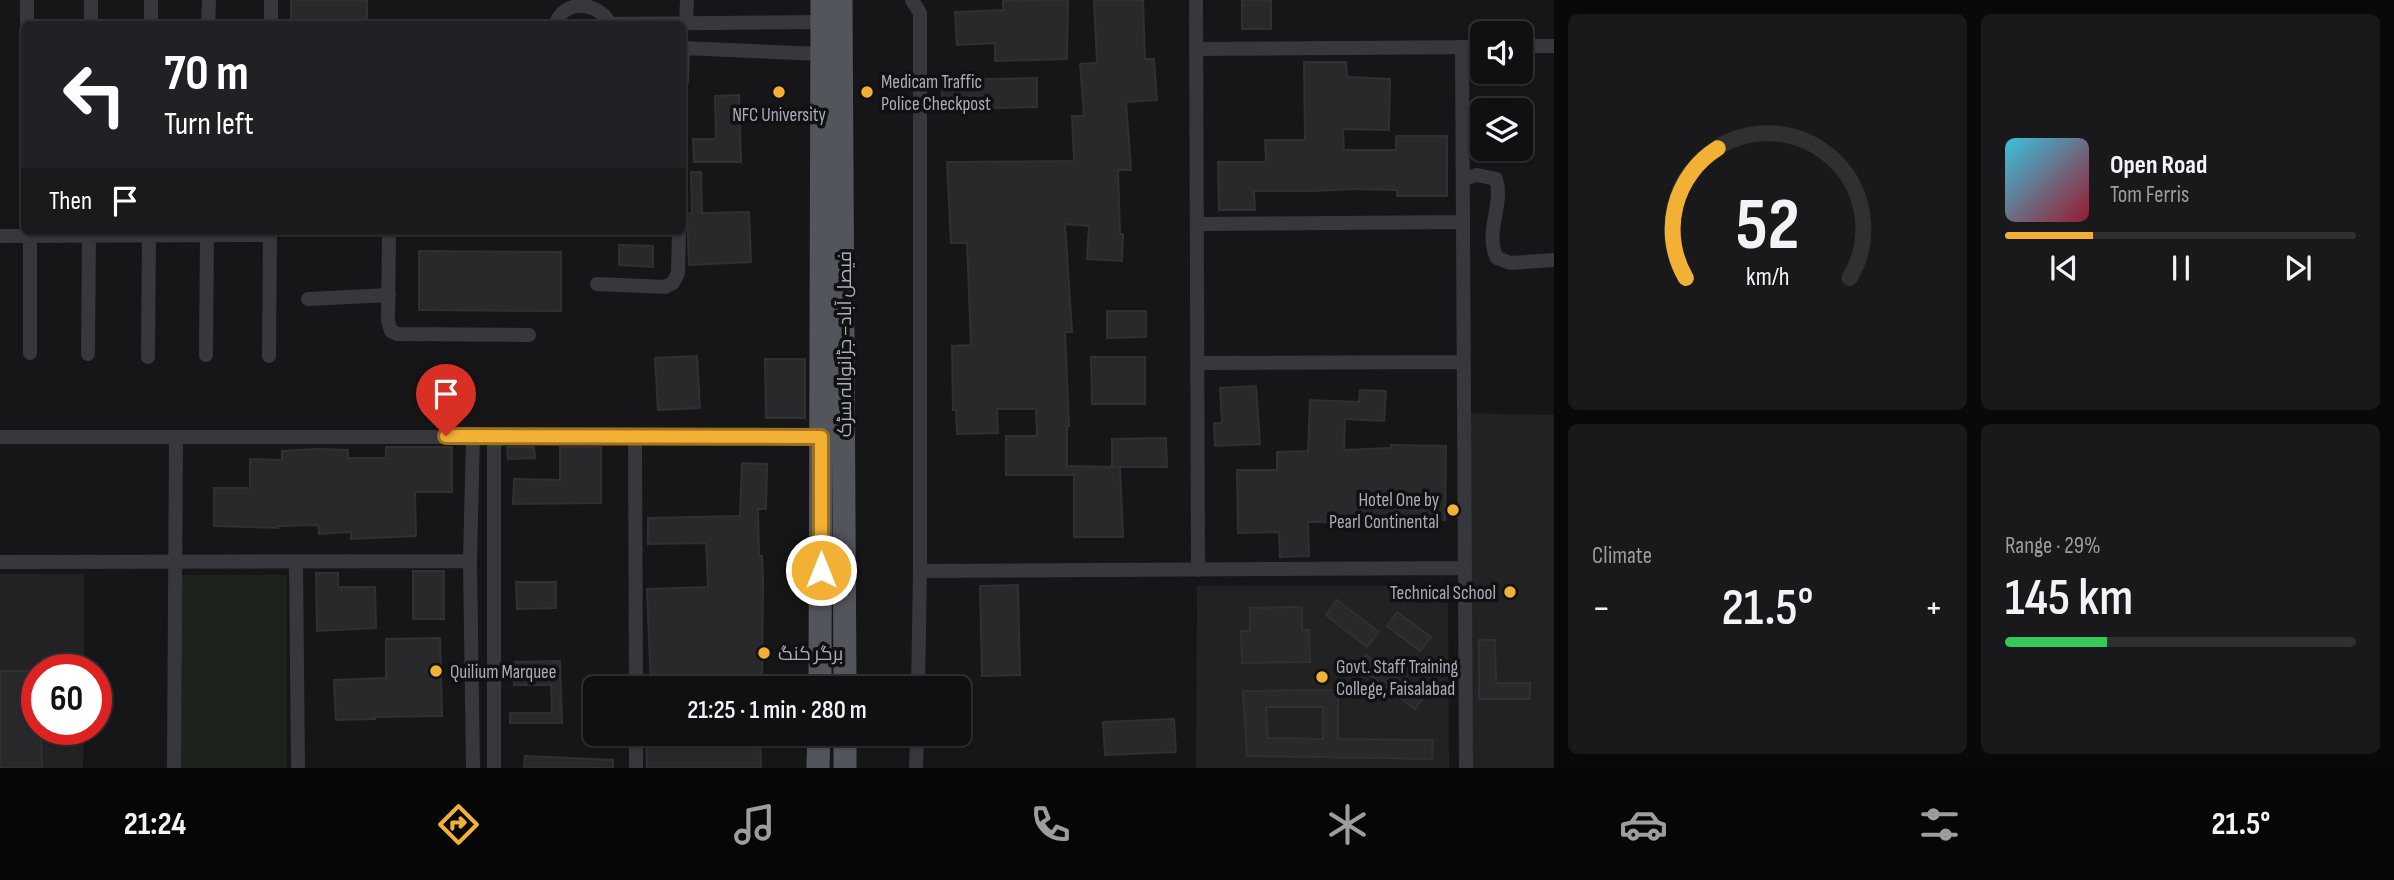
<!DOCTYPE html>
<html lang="en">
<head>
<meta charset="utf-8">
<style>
	body { margin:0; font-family:"Sofia Sans Condensed",Cairo,sans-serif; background:#19191b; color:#f1f3f6; height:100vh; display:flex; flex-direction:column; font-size:26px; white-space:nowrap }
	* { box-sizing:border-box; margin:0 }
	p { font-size:23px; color:#9c9d9f }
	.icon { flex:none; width:38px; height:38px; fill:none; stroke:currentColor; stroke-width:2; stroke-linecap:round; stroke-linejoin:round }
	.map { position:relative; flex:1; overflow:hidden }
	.panel { display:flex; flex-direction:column; gap:14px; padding:14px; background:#09090a; width:840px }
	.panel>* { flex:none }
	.top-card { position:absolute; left:21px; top:21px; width:665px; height:214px; border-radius:10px; box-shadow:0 2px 5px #0004,0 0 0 2px #303032; background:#202124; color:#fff; overflow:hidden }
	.controls { position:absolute; left:1470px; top:21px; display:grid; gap:14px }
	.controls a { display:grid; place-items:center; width:63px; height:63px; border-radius:10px; background:#101012; box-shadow:0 2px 5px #0004,0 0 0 2px #303032; font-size:35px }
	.speed { position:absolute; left:21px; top:654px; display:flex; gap:14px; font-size:35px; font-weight:700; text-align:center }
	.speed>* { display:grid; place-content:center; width:91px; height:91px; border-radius:50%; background:#101012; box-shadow:0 2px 5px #0004,0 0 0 2px #303032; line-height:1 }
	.speed .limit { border:10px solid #d22; background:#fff; color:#111 }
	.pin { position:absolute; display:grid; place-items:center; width:60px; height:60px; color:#fff; margin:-72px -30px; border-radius:50% 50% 50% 0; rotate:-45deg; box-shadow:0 0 7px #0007 }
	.pin .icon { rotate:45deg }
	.me { position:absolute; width:77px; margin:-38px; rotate:0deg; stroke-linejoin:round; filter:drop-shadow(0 0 5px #0008) }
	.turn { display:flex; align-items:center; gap:24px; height:147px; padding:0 28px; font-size:32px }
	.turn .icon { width:91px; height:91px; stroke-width:2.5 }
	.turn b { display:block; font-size:49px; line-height:60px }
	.then { display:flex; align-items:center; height:66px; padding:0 28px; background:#0003; gap:14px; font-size:26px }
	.big { font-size:52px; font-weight:600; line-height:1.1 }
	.panel .card { flex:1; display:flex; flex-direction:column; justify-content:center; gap:10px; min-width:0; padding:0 24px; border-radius:10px; background:#19191b }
	.panel .dial { align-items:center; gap:0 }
	.dial svg { height:182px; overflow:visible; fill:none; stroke:#303032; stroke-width:7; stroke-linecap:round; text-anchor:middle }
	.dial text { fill:#f1f3f6; stroke:none }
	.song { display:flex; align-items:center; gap:21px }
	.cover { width:84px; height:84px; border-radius:10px; background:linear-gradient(135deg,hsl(190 70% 55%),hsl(350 70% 35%)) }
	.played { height:7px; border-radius:4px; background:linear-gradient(90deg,#f2b134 25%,#303032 25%) }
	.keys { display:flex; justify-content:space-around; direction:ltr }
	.heat { display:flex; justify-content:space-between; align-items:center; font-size:38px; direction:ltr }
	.charge { height:10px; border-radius:5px; background:linear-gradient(90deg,#34c759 29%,#303032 0) }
	.panel .tiles { flex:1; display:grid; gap:14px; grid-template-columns:repeat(2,1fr) }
	.trip { position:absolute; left:583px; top:676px; width:388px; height:70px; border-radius:10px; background:#101012; box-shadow:0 2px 5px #0004,0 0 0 2px #303032; font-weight:600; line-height:70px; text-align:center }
	.tab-bar { display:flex; height:112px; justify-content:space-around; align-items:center; background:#060607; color:#9c9d9f }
	.tab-bar .icon { width:49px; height:49px }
	.tab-bar .active { color:#f2b134 }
	.tab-bar b { font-size:32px; color:#f1f3f6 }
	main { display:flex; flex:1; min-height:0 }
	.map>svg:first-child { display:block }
	.built { fill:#222225 }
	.green { fill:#1c231d }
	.building { fill:#29292c; stroke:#303034; stroke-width:2; fill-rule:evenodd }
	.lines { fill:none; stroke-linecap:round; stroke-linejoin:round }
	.minor { stroke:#37383d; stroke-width:14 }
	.primary { stroke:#53555c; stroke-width:23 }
	.route-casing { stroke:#9d7322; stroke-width:18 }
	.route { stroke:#f2b134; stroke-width:12 }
	.poi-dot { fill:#f2b134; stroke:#111113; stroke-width:2.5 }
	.labels { text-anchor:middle; stroke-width:7; stroke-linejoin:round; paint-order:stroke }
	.poi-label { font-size:19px; fill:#a8adb8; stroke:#111113; text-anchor:start }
	.street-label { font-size:19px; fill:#a8adb8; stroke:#111113 }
</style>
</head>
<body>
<main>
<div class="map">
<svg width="1554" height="768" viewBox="0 0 1554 768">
	<rect width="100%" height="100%" fill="#161618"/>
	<path class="built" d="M1464,413L1554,415V768H1466Z
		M0,574H84V670H37V730H84L83,768H0Z
		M1197,586H1448L1449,768H1196Z"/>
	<path class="green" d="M180,575H287V768H181Z"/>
	<path class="building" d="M291,0H367V24H291Z
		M1044,0H1068L1067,59L995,61V43L957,45L955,12L1003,10V1Z
		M1094,0H1143L1145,59H1154L1157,100L1126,102L1131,170H1118L1120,234H1123L1122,261L1087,259L1089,226L1065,224L1072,332H1065L1069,426H1067V466L1120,467L1123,537H1074V475H1006V436H1037L1036,409H997L998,433L957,434L956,410H953L952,346L971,345L967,243H951L947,162L1074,161L1072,116H1084L1080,64L1097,63Z
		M1242,0H1271V29H1242Z
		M1304,62H1346L1347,77L1390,79L1389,130L1343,129L1344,150H1396V136H1447V196H1397V190L1356,189L1312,191H1254L1255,210H1219L1218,162H1266L1265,140H1305Z
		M1037,78V107L942,109V80Z
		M739,95L741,162H694L693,139H716L715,96Z
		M691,172H701L702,213L749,212L751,262L689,265L687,214L692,213Z
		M619,245L653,246V267L619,265Z
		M419,251L561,252V311L419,310Z
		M1107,311H1146V337L1107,338Z
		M697,356L700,408L658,410L655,358Z
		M1091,357H1145V404H1092Z
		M765,359H805V418H766Z
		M1256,386L1260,444L1215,446L1214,423H1222L1220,388Z
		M1360,390L1386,391L1384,421L1345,419L1344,450L1391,448V445L1446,446L1445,520L1380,519V522H1308L1309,556L1280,557L1279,532L1238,533L1237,470H1277V452L1308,451L1310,400L1359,402Z
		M1166,438L1167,467H1112V439Z
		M386,447H452V492H415L416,536L351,539V532L319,534L318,525L278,526V528L214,526V488H250V459L282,460V451L316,449L348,450V458H386Z
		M507,447H534L535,458L508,459Z
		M560,447H601V503L513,504L514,479L560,480Z
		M742,463L767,464L766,509H758L759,556H762L763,579L762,688H651L647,589L708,587L706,543L648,544V518L740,516Z
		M413,571H444V619H413Z
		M316,573H338V587H375L376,628L317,631Z
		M516,582H556V608L517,609Z
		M1018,585L1020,675L982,676L980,586Z
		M1337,600L1379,632L1367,647L1326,615Z
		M1302,607V630H1309L1310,662L1242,663L1241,631H1250V608Z
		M1397,612L1431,637L1420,651L1387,626Z
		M440,638L442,716L375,717V719L336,720L334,680L386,678V639Z
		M1479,640H1495L1496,683H1530V699H1479Z
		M1366,655L1423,698L1415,709L1358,666Z
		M560,661L562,723H510V713H552L551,685H514V662Z
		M0,671H37V730H41L42,768H0Z
		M1338,690V739L1433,740L1432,759L1247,756L1243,691ZM1266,707H1323V739L1268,738Z
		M1174,719L1176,752L1105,755L1103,722Z
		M646,733H760L761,768H647Z
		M525,756L613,760V768H524Z"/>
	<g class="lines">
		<path class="minor" d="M27,0V24
			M912,0L920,13V571L918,688
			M1196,0L1198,570
			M686,23L687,0
			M91,24V0
			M151,24V0
			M208,24L209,0
			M271,24V0
			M556,24C562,0 598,0 610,24
			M610,24L822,22
			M1521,46H1554
			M1462,47L1466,768
			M682,48L822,54
			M1196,49L1482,47
			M682,81L683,48
			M1463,179L1477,175L1496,179C1504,205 1484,233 1497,258L1510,263L1554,260
			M1197,224L1463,222
			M389,231L388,321L391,331L397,334L529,335
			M0,236L270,235
			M597,284L665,287L673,283L678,273L679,231
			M308,299L389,295
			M30,353V231
			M88,354L89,231
			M206,355L207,231
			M269,356L270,231
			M148,357L149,231
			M1198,363L1464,362
			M473,436L470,561L473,768
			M635,436L636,688
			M0,437H821
			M0,562L470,561
			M296,562L298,768
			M920,571L1465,568
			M636,733V768
			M174,768L176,438
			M494,768V436
			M916,768L917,733"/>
		<path class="primary" d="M841,0L845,688
			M820,688L822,0
			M818,768L819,733
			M845,768V733"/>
	</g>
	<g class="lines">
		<g class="route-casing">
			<path id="route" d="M446,436L821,437V570"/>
		</g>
		<use href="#route" class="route"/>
	</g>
	<g class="poi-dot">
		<circle cx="779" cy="92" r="7"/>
		<circle cx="867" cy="92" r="7"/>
		<circle cx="1453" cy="510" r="7"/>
		<circle cx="1510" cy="592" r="7"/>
		<circle cx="764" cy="653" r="7"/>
		<circle cx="436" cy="671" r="7"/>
		<circle cx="1322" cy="677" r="7"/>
	</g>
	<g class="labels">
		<g class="poi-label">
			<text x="881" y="88">Medicam Traffic<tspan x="881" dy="22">Police Checkpost</tspan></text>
			<text x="779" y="121" text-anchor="middle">NFC University</text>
			<text x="1439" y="506" text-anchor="end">Hotel One by<tspan x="1439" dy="22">Pearl Continental</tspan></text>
			<text x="1496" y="599" text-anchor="end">Technical School</text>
			<text x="778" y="660">برگر کنگ</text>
			<text x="1336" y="673">Govt. Staff Training<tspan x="1336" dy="22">College, Faisalabad</tspan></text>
			<text x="450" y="678">Quilium Marquee</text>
		</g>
		<g class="street-label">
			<text transform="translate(844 344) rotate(-90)" y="7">فیصل آباد– جڑانوالہ سڑک</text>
		</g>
	</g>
</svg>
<div class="controls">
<a><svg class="icon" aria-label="sound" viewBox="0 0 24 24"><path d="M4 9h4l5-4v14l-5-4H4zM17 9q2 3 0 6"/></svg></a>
<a><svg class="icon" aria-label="layers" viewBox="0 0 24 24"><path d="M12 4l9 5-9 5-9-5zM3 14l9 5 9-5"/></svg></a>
</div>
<div class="speed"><div class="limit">60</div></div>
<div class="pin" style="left:446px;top:436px;background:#d93025"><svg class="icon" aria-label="arrive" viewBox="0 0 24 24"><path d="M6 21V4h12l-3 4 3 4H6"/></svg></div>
<svg class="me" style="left:821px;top:570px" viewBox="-20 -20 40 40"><circle r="17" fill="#f2b134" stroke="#fff" stroke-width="3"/><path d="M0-11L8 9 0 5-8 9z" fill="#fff"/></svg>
<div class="trip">21:25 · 1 min · 280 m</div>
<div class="top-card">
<div class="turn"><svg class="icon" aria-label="left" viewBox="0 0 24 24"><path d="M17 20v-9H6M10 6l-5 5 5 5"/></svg><div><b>70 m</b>Turn left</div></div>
<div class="then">Then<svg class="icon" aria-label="arrive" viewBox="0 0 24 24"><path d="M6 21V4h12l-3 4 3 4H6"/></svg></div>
</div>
</div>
<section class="panel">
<div class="tiles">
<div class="card dial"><svg viewBox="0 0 100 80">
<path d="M14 69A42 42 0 1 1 86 69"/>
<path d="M14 69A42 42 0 0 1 28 12" stroke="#f2b134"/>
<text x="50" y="56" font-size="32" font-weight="700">52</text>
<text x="50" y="72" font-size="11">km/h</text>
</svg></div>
<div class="card">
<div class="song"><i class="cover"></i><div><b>Open Road</b><p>Tom Ferris</p></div></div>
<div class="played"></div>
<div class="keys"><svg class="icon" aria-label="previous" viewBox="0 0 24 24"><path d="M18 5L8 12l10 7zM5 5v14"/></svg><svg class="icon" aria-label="pause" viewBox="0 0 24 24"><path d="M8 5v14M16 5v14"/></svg><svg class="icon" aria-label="next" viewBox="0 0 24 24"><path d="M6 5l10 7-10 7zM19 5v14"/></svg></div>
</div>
<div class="card"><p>Climate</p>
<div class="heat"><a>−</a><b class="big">21.5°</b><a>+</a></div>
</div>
<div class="card"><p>Range · 29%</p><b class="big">145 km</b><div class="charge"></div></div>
</div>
</section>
</main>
<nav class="tab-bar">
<b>21:24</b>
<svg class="icon active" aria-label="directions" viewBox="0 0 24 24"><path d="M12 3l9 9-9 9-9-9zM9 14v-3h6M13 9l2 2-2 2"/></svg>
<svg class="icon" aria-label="music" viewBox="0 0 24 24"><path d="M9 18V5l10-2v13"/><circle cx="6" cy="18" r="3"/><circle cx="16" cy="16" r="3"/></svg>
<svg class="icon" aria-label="phone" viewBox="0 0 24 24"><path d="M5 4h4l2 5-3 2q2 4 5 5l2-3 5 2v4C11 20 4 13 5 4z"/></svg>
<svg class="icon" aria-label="climate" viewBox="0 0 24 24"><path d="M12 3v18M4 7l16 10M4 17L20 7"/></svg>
<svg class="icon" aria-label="car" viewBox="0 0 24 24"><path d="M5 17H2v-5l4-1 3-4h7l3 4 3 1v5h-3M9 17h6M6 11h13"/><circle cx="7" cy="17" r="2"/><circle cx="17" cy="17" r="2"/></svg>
<svg class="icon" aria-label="filters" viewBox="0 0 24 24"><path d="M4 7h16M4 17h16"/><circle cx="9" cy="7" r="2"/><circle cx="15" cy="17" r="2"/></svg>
<b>21.5°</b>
</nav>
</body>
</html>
